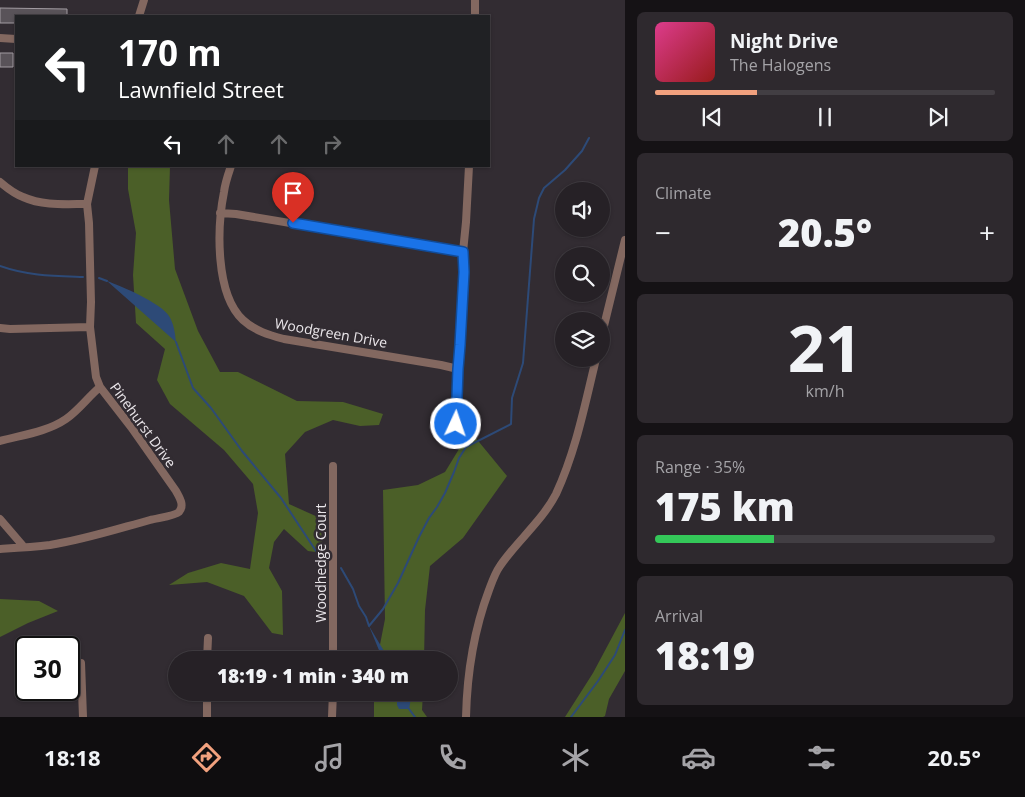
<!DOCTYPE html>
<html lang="en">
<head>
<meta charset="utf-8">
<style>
	body { margin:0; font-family:"Open Sans",sans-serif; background:#2e292e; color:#f1f3f6; height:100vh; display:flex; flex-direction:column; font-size:19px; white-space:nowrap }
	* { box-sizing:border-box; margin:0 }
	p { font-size:16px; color:#a4a3a7 }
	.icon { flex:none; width:28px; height:28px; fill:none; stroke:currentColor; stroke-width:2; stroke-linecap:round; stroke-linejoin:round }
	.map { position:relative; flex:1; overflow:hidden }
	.details { display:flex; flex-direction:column; gap:12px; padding:12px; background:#151215; width:400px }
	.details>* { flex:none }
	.guide { position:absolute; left:15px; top:15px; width:475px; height:152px; border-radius:0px; box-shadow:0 1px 4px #0004,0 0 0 1px #423e43; background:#202124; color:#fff; overflow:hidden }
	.controls { position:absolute; left:555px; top:182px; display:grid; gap:10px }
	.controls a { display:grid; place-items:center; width:55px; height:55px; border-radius:50%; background:#262126; box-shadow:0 1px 4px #0004,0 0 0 1px #423e43; font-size:25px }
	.speed { position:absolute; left:15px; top:636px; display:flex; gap:10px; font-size:25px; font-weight:700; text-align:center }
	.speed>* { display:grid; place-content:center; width:65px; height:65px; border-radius:50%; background:#262126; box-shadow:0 1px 4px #0004,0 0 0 1px #423e43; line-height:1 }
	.speed .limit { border:2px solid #111; border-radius:8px; background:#fff; color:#111 }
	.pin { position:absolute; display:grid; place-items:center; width:42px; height:42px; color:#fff; margin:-51px -21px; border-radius:50% 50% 50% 0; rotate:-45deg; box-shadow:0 0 5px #0007 }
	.pin .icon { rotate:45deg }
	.me { position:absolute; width:55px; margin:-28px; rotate:3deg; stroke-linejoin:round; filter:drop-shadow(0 0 4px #0008) }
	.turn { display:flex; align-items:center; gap:18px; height:105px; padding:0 20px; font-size:22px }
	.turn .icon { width:65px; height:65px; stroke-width:2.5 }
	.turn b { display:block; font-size:35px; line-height:42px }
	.lanes { display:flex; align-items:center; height:48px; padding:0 20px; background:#0003; justify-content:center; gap:25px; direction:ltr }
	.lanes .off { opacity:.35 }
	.big { font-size:38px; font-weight:800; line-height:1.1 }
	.details .widget { flex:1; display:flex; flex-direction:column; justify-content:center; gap:8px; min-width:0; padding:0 18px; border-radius:8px; background:#2e292e }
	.details .dial { align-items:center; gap:0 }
	.dial b { font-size:65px; line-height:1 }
	.song { display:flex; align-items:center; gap:15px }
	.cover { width:60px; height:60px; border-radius:8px; background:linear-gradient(135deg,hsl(330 70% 55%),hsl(0 70% 35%)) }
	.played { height:5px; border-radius:2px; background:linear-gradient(90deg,#f2a17e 30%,#423e43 30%) }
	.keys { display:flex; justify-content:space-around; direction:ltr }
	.heat { display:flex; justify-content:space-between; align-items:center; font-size:28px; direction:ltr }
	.charge { height:8px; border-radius:4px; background:linear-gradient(90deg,#34c759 35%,#423e43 0) }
	.trip { position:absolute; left:168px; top:651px; width:290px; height:50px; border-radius:25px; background:#262126; box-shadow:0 1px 4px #0004,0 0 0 1px #423e43; font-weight:800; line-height:50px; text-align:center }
	.menu { display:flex; height:80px; justify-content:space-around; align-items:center; background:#0f0d0f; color:#a4a3a7 }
	.menu .icon { width:35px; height:35px }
	.menu .on { color:#f2a17e }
	.menu b { font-size:22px; color:#f1f3f6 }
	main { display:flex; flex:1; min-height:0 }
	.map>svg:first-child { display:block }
	.forest { fill:#4b5f28 }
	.water { fill:#2d4a77 }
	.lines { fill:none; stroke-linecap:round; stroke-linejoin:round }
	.stream { stroke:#2d4a77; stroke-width:2 }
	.building { fill:#595359; stroke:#a29ca2 }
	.minor { stroke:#836860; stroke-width:8 }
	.route-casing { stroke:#114b97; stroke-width:12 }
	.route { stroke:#1a73e8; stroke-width:9 }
	.labels { text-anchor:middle; stroke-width:5; stroke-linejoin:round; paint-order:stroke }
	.street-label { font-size:14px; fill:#eae6ea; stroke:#322c32 }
</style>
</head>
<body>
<main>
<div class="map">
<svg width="625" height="717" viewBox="0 0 625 717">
	<rect width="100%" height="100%" fill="#322c32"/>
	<path class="forest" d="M128,166H170L169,200L175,269L198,331L220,372H238L297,401L343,402L383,414L379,425L360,426L333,420L305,432L285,454L289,504L320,518L323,553L308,551L284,529L274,542L269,568L282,591L283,635L272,633L244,596L207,582L169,585L188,573L221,563L250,569L258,513L253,484L224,450L170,404L157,380L165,349L136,323L133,275L136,233L128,189Z
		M470,431L507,476L463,538L430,566L425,610L424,660H377L385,619L383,490L418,485L445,472Z
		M0,599L39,601L58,611L28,623L0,637Z
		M625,613V671L609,699L605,716L603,717H565L593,673Z
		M374,693H423L422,710L427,717H374Z"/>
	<path class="water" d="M107,281C121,286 161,303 169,316C174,324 175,333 176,342Z
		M369,626L387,656L392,660H383Z
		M397,693H412L409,709H399L397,705Z"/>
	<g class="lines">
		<path class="stream" d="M0,266C28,276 54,276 83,277
			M99,278L107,281
			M176,342L193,388L211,408L242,451L281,498L318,554L324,561
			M341,568L353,589L359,606L366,617L369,626
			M369,626L383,609L398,583L419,537L429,518L437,507L445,493L454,472L459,458L466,447L511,424L512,398L523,363L534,219L539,198L544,188L565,170L582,151L589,138
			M409,709L415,717
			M571,717L598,681L615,655L625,630"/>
	</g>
	<path class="building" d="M0,8L67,9V16H16V23H0Z
		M0,53H13V67H0Z"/>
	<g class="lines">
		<path class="minor" d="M139,16L144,0
			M475,16V0
			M0,38L16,39
			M231,166C228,175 225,183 224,192C217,227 215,294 243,320C255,331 269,335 284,339L441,365L458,369
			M0,182C7,188 15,194 23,197C43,206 65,204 87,204
			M220,213L236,214L463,252
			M0,328L10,329L90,327
			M601,338L625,240
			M456,425L458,369L460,345L464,273L463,252L466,222L469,166
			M0,441C22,435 47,432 66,419C79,410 88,397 100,387
			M0,519L24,547
			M0,549C16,548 33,547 50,545C83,540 117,529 150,520C157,518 175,516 179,512C185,505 179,497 176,491L131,427L100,387L96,377L90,327L91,302L89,223L87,204L95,166
			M207,660L208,638
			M333,660V466
			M81,663L83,717
			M207,717V692
			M332,717L333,692
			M466,717C467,675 474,630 489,590C492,582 495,573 500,566C517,541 542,521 556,494C576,451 585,404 596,359"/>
	</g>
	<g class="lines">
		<g class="route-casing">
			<path id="route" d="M293,223L463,252L464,272L460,345L458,369L456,424"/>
		</g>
		<use href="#route" class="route"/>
	</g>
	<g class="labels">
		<g class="street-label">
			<text transform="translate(331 333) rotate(10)" y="5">Woodgreen Drive</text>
			<text transform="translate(143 425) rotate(54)" y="5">Pinehurst Drive</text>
			<text transform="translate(321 563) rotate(-90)" y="5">Woodhedge Court</text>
		</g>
	</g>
</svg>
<div class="controls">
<a><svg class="icon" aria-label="sound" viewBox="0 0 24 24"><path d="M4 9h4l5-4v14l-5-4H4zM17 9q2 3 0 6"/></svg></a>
<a><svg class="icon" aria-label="search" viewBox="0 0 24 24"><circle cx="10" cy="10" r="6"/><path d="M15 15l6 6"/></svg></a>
<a><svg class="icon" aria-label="layers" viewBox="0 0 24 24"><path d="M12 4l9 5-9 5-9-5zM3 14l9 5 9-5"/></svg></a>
</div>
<div class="speed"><div class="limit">30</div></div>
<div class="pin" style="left:293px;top:223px;background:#d93025"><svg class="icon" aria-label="arrive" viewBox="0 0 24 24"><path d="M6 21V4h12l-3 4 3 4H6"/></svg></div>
<svg class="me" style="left:456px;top:424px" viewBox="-20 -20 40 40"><circle r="17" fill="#1a73e8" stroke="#fff" stroke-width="3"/><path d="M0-11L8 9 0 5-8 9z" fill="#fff"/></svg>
<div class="trip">18:19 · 1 min · 340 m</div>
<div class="guide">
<div class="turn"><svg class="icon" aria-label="left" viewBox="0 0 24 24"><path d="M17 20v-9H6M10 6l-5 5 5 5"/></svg><div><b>170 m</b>Lawnfield Street</div></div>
<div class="lanes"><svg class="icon" aria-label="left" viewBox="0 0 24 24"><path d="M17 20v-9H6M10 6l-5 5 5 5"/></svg><svg class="icon off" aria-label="ahead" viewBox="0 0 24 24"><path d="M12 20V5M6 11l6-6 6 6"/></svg><svg class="icon off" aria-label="ahead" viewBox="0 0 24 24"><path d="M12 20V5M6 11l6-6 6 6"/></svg><svg class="icon off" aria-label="right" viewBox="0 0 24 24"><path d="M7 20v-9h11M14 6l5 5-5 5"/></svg></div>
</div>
</div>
<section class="details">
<div class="widget">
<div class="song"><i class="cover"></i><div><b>Night Drive</b><p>The Halogens</p></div></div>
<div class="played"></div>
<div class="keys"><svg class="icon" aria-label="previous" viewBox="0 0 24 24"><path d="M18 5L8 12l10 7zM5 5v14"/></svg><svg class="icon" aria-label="pause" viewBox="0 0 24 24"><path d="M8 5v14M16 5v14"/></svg><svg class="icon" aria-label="next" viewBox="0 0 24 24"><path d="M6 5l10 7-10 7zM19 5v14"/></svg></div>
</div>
<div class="widget"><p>Climate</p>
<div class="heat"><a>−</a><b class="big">20.5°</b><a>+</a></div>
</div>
<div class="widget dial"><b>21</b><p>km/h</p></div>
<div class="widget"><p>Range · 35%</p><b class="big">175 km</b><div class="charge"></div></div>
<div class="widget"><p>Arrival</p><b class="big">18:19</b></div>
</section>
</main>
<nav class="menu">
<b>18:18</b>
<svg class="icon on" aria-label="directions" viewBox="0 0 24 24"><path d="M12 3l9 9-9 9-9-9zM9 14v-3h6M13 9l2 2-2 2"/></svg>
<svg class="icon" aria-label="music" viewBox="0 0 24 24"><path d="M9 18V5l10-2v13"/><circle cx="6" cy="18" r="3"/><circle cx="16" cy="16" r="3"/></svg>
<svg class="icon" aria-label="phone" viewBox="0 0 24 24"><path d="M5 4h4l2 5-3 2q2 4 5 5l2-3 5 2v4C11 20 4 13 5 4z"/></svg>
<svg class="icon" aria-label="climate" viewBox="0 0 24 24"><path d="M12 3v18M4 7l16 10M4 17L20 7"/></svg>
<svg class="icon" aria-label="car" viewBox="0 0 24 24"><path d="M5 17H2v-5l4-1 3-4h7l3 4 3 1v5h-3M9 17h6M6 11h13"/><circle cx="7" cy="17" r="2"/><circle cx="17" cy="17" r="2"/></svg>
<svg class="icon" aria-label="filters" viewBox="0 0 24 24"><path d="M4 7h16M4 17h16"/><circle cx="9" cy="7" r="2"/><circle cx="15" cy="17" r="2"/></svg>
<b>20.5°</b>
</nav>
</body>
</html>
